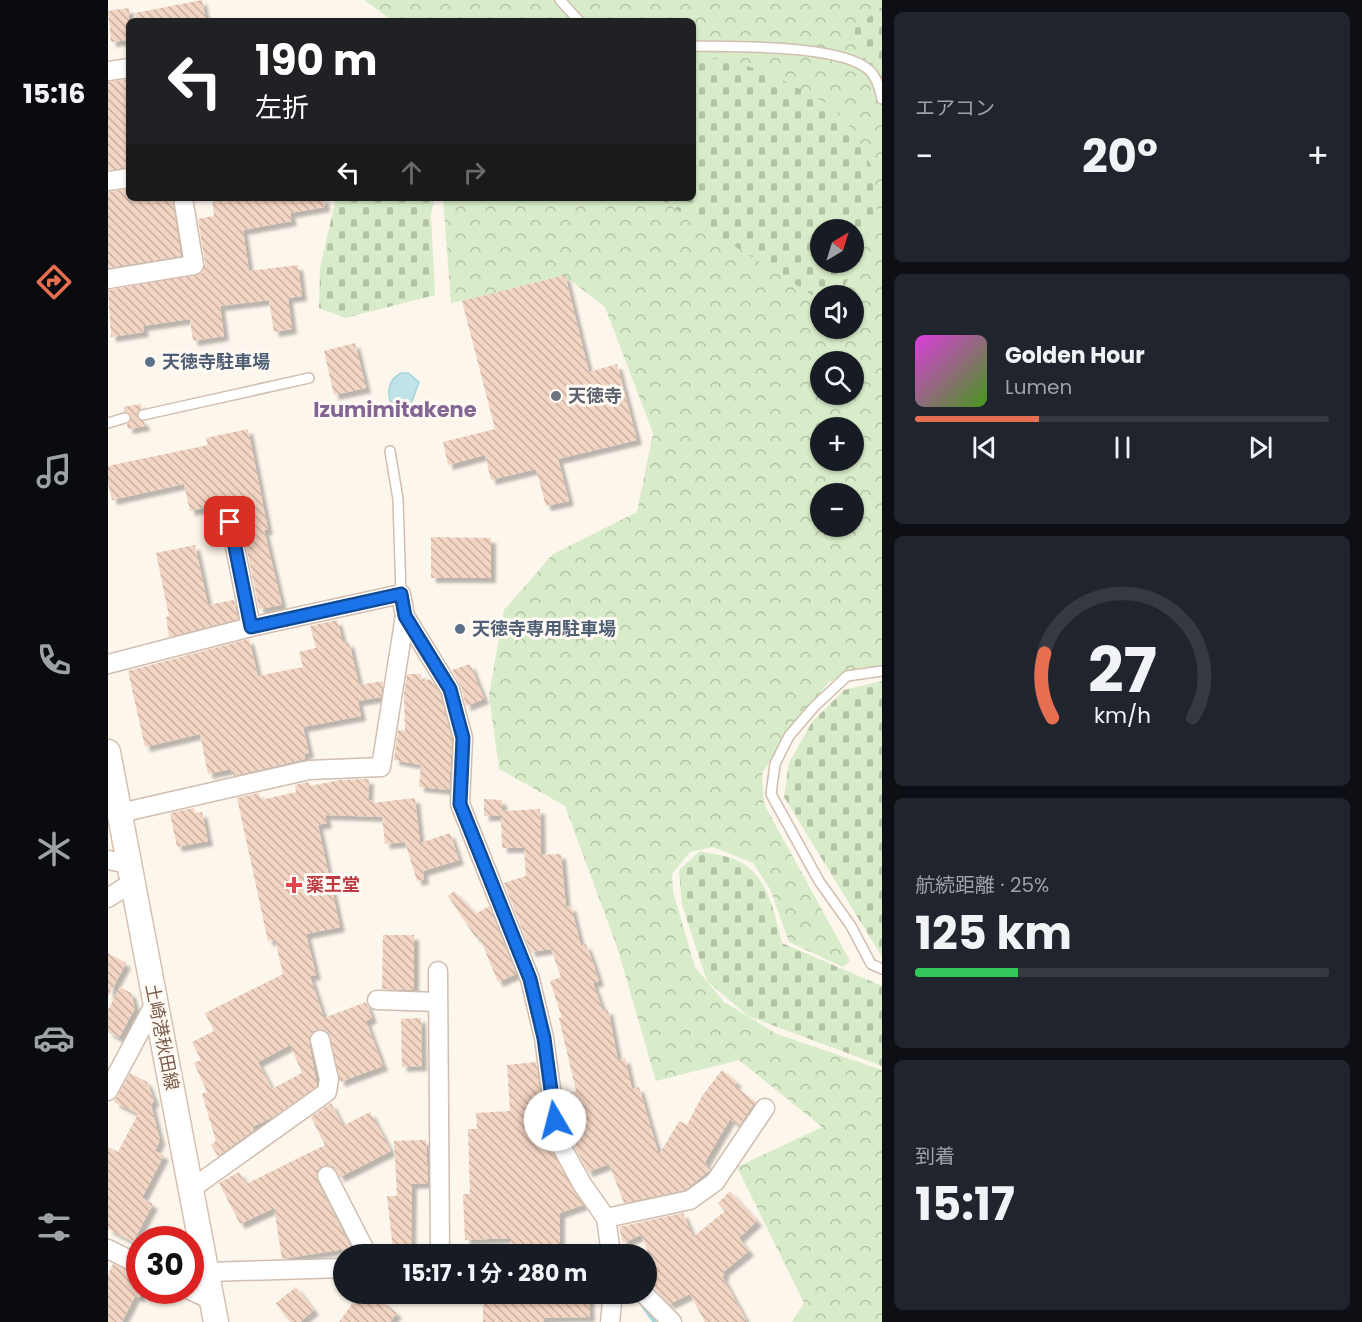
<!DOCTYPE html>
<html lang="ja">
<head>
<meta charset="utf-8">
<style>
	body { margin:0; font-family:Poppins,"Noto Sans JP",sans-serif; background:#20242c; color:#f1f3f6; height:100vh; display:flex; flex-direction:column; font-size:22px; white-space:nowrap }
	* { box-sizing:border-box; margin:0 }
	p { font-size:20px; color:#9ea1a6 }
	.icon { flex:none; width:33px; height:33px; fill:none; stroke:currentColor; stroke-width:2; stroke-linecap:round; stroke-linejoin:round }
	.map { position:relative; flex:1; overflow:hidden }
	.panel { display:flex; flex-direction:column; gap:12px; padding:12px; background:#0d0f14; width:480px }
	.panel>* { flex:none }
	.banner { position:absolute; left:18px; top:18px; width:570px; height:183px; border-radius:9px; box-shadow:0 2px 4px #0004; background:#202124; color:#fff; overflow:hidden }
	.needle { width:39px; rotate:38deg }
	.fabs { position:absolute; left:702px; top:219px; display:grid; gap:12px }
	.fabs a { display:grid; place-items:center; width:54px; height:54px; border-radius:50%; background:#171b24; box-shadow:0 2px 4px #0004; font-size:30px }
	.speed { position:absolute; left:18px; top:1226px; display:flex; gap:12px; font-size:30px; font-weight:700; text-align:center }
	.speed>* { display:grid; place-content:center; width:78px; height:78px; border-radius:50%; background:#171b24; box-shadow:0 2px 4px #0004; line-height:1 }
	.speed .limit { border:9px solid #d22; background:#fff; color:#111 }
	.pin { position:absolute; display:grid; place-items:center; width:51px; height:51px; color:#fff; margin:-26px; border-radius:12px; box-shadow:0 3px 9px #0006 }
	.me { position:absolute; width:66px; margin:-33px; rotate:352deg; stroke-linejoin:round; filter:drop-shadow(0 0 4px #0008) }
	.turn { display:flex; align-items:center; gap:21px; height:126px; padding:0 30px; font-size:27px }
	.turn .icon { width:78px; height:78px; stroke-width:2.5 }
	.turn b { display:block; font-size:42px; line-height:51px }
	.lanes { display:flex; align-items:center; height:57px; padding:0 30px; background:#0003; justify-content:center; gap:30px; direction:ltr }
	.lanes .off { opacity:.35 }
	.big { font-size:45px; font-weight:700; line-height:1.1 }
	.panel .card { flex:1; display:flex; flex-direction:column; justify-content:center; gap:9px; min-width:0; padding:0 21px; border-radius:9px; background:#20242c }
	.panel .dial { align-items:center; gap:0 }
	.dial svg { height:156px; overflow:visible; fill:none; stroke:#363941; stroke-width:7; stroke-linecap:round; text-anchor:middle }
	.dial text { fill:#f1f3f6; stroke:none }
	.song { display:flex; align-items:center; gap:18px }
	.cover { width:72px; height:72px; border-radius:9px; background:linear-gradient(135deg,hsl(300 70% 55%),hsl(100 70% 35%)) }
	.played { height:6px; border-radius:3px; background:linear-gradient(90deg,#e76f51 30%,#363941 30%) }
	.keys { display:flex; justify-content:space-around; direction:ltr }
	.heat { display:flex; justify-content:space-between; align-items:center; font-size:33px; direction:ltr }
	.charge { height:9px; border-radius:4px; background:linear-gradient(90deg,#34c759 25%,#363941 0) }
	.trip { position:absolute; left:225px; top:1244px; width:324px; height:60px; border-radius:30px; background:#171b24; box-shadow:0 2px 4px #0004; font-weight:700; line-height:60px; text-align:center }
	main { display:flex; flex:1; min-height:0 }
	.tabs { display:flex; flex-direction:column; width:108px; justify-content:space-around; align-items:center; background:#090b0e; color:#9ea1a6 }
	.tabs .icon { width:42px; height:42px }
	.tabs .active { color:#e76f51 }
	.tabs b { font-size:27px; color:#f1f3f6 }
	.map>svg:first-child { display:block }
	.forest { fill:url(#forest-crowns); fill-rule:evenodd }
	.cemetery { fill:url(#cemetery-stones); fill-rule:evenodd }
	.water { fill:#bfe3e8; stroke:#a5d3da; stroke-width:1.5 }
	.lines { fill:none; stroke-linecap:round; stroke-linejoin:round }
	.stream { stroke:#a5d3da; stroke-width:6 }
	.building { fill:url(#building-back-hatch); fill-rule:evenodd; filter:url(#shadow) }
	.service-casing { stroke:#d1beb0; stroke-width:12 }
	.minor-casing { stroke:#d1beb0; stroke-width:21 }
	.secondary-casing { stroke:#d6c0b0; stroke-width:27 }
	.service { stroke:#fff; stroke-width:9 }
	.minor { stroke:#fff; stroke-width:18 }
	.secondary { stroke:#fff; stroke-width:24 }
	.route-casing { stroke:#114b97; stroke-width:15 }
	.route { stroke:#1a73e8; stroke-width:10 }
	.service-dot { fill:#5c6f8a; stroke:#fffaf3; stroke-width:2 }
	.worship-dot { fill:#6b7280; stroke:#fffaf3; stroke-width:2 }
	.health-dot { fill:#e0444e; stroke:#fffaf3; stroke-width:2 }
	.labels { text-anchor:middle; stroke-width:6; stroke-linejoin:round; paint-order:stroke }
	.service-label { font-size:18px; font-weight:bold; fill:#4e5e75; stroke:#fffaf3; text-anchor:start }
	.worship-label { font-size:18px; font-weight:bold; fill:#5b616d; stroke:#fffaf3; text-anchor:start }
	.health-label { font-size:18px; font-weight:bold; fill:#be3a42; stroke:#fffaf3; text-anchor:start }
	.street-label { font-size:18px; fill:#7a5c4d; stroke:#fffaf3 }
	.quarter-label { font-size:21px; font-weight:bold; fill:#846695; stroke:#fffaf3 }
</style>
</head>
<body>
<main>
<nav class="tabs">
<b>15:16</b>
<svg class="icon active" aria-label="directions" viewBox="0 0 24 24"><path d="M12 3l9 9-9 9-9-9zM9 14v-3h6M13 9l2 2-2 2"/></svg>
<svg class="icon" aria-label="music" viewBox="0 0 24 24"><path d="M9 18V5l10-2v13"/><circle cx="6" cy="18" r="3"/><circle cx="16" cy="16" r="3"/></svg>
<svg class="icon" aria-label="phone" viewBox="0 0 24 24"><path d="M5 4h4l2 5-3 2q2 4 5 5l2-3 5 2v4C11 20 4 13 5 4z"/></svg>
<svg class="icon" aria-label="climate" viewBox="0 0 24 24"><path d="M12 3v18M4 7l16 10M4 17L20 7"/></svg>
<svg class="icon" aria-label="car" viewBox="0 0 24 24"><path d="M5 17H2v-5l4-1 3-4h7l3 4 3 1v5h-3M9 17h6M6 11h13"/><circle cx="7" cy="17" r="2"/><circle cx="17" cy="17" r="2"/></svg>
<svg class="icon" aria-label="filters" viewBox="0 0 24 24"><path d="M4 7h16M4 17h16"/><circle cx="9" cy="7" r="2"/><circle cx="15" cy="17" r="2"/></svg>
</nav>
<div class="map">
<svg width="774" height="1322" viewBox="0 0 774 1322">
	<defs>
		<pattern id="forest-crowns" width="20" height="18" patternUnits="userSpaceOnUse" patternTransform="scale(1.5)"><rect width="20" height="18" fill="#d8ecc9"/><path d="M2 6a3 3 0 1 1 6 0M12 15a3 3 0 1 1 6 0" fill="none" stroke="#b4c2a5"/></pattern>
		<pattern id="cemetery-stones" width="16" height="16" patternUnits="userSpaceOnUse" patternTransform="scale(1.5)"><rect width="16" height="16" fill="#d8ecc9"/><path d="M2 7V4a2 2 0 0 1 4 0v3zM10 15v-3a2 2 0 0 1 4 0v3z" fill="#b4c2a5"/></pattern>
		<pattern id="building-back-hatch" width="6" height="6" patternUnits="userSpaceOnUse" patternTransform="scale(1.5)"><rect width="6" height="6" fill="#f3d5c3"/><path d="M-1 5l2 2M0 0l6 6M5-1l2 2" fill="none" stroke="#cab0a1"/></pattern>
		<filter id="shadow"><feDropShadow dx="5" dy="5" stdDeviation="1.5" flood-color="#0004"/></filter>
	</defs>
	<rect width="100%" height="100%" fill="#fdf6ec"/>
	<path class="forest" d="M256,0H774V667L749,668L721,682L677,735L654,774L656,804L742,961L735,967L681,942L662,889L645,863L605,847L582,852L564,874L565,892L587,967L616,1002L669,1034L774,1070V1322H684L696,1303L629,1167L714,1127L631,1060L548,1081L509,947L457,806L391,769L381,695L396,610L445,554L529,512L545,433L497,307L462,280L343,303L335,198H585V21H285ZM712,230H746V262H712ZM712,296H746V328H712ZM712,362H746V394H712ZM712,428H746V460H712ZM712,494H746V526H712Z"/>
	<path class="cemetery" d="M774,7V80L739,34Z
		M585,57L617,59L661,73L722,105L746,131L763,166L769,211L733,295L712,296V300L550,198H585ZM712,230H746V262H712Z
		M228,198H326L323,216L327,295L237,318L211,308L212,268Z
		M774,681V957L676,797L681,763L704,722L736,690Z
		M592,851C603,854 618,855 628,860C660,873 666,913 674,943L774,986V1066L640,1016L599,981L574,905L571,870Z"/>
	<path class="water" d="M293,373H300L311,382L302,407L284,405C278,393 280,380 293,373Z"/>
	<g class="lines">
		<path class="stream" d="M534,1303L548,1322"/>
	</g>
	<path class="building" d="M94,0L98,21H28L27,13Z
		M21,8V40L3,42L0,11Z
		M21,79V167L0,170V82Z
		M21,189V198H64L73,256L0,268V192Z
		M104,198H216L217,207L182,213L184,221L135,230L141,271L190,265L194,296L180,298L184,329L166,332L161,300L112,306L116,336L85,341L82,319L35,326L36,332L3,337L0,290L94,273L97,263L90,219L106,216Z
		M457,275L481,372L509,364L529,440L450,459L461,501L438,506L428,469L383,480L377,455L340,465L335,442L387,429L354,301Z
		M247,343L258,388L226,395L216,351Z
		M33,404L34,408L28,416L36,422L37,426L20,429L19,425L24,417L16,411L15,407Z
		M140,429L160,530H156L174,605L151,609L129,501L82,511L76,484L4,500L0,483V466L100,445L98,438Z
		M323,537L383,538V578H323Z
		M87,545L100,605L126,600L130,619L61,637L58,617L61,616L48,553Z
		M229,620L235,643L241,642L251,685L275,681L273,697L250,701L253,716L195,727L201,753L196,754L197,759L125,776L123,769L100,774L92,734L37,747L20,671L141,639L150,676L195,667L191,652L208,648L202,626Z
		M362,664L376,699L358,706L353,686L344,670Z
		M299,674H313L314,682L322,679L332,693L344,739L341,790L311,787L313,765L286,760L290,730L297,731L296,694Z
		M261,779L260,800H264V803L307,798L312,843L342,833L351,860L315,871L316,879L309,881L297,842L277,844L274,817L217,815L219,823L210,825L232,927L198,934L208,975L202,976L216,1018L258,1002L264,1018L258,1021L275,1066L232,1082L221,1033L215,1029L205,1031L201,1042L209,1086L167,1116L144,1127L146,1130L110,1156L103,1145L108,1141L94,1094L99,1092L86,1063L93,1060L84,1042L106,1031L97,1013L175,974L167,940L160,941L129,798L151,793L153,800L188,792L187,785L201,782L202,786L232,780ZM182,1045L194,1073L164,1089L150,1062Z
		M376,799L394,800V811L432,809L433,855L453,854L458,907L463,906L473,946L478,944L484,960L491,981L485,983L495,1011L500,1009L510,1060L517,1058L524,1089L531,1087L551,1155L571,1121L579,1125L594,1096L614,1070L629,1082L626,1085L647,1102L631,1126L622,1119L597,1162L602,1170L577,1190L516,1203L501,1164L480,1172L461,1136L455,1095L468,1091L451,1018H454L442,981L453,977L443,949L423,952L396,883L418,876L416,848H394L393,816H376Z
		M86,808L87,814L94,812L100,841L69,847L62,813Z
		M346,891L368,914L381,906L408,974L390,982L371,936L368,938L340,896Z
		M275,935H306V990L274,989Z
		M0,953L18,963L0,997Z
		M12,987L23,993L27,1008L11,1038L0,1032V1010Z
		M313,1018L314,1066L294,1067L293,1019Z
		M428,1062L439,1142L475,1205L452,1213V1247L402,1248V1238L357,1240L355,1194H362L360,1129H369L368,1113L402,1111L399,1065Z
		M22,1073L39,1082L46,1100L43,1105L52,1140L47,1151L56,1155L34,1198L45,1204L25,1242L0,1229V1147L10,1152L30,1114L6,1102Z
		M223,1103L235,1126L262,1112L283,1151L232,1177L226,1167L220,1165L209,1170V1181L243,1248L174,1259L166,1208L132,1224L111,1183L131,1172L138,1184L217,1145L203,1117Z
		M318,1140L320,1183L304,1184L303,1248L285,1249L279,1196H289L286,1141Z
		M622,1191L649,1221L631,1238L641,1251L615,1272L617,1274L614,1276L639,1322H597L582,1294L562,1304L550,1293L541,1276L548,1272L533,1235L515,1243L511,1227L575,1213L585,1237L617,1211L610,1203Z
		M5,1264L32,1276V1298L27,1296L14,1322H0V1275Z
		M188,1287L206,1310L192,1322H182L168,1303Z
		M252,1293H263L289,1313L282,1322H231Z
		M375,1293H481L482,1317L436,1318V1322H375Z"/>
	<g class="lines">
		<g class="service-casing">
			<path id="service" d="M452,0L471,21
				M585,46C626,47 732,44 761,70C769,77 772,89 774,99
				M35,415L201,378
				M0,423L17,418
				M282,451L290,499L293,594
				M774,671L739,676L706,707L681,736L667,764L663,794L711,881L743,926L763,964L774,969"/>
		</g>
		<g class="minor-casing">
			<path id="minor" d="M0,71L21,68
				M0,181L21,178
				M0,279L86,265L75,198
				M122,522L143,627
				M0,664L143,627L293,594L297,616L342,689L355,738L352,804L422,979L436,1038L450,1140L474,1184L498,1218L503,1254
				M12,813L201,770L273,767L297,616
				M0,860L21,864
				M0,898L25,882
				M330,971L332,1254
				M269,1000L330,1002
				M0,1091L47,1003
				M219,1176L259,1254
				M83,1189L219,1092L221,1079L212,1040
				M498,1218L582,1200L607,1182L657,1108
				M0,1249L32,1265
				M99,1272L236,1268
				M82,1290L105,1301
				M535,1293L564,1322
				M502,1322L505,1293"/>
		</g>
		<g class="secondary-casing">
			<path id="secondary" d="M0,752L108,1322"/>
		</g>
		<use href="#service" class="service"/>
		<use href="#minor" class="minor"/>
		<use href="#secondary" class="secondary"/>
	</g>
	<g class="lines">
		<g class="route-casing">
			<path id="route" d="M122,522L143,627L293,594L297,616L342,689L355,738L352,804L422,979L436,1038L447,1120"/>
		</g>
		<use href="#route" class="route"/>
	</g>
	<g class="service-dot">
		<circle cx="42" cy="362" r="6"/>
		<circle cx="352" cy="629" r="6"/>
	</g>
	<circle class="worship-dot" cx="448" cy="396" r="6"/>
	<path class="health-dot" d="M183 876h6v6h6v6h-6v6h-6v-6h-6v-6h6z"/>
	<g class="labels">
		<g class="service-label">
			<text x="54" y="368">天徳寺駐車場</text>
			<text x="364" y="635">天徳寺専用駐車場</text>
		</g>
		<g class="worship-label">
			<text x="460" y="402">天徳寺</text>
		</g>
		<g class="health-label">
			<text x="198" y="891">薬王堂</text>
		</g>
		<g class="street-label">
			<text transform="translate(54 1037) rotate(79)" y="6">土崎港秋田線</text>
		</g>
		<g class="quarter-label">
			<text x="287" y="417">Izumimitakene</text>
		</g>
	</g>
</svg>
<div class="fabs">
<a><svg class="needle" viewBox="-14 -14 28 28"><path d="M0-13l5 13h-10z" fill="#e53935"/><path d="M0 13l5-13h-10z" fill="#9ea1a6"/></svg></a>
<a><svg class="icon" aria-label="sound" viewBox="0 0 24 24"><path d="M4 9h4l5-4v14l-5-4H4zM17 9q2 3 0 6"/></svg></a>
<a><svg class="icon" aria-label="search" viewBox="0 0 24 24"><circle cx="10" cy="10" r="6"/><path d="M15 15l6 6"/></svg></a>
<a>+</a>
<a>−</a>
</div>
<div class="speed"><div class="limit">30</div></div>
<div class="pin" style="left:122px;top:522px;background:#d93025"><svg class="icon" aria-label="arrive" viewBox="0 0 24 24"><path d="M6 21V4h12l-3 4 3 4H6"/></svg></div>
<svg class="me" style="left:447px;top:1120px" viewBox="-20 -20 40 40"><circle r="19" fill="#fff"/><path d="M0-13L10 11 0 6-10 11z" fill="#1a73e8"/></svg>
<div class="trip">15:17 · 1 分 · 280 m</div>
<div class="banner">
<div class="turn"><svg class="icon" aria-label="left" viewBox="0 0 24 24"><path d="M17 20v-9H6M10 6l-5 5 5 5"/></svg><div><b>190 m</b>左折</div></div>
<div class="lanes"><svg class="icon" aria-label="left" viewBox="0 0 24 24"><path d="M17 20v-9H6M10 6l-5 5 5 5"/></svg><svg class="icon off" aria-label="ahead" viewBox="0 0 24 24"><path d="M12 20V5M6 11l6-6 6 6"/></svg><svg class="icon off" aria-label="right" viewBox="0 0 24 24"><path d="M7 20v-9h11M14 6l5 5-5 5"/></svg></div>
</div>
</div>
<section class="panel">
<div class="card"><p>エアコン</p>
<div class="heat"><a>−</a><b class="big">20°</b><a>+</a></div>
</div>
<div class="card">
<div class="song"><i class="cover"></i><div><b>Golden Hour</b><p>Lumen</p></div></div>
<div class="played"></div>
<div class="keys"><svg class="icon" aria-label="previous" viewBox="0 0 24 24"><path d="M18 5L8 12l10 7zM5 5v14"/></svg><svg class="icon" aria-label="pause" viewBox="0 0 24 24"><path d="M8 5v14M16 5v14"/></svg><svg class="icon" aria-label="next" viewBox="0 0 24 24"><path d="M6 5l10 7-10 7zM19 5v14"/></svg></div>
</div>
<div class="card dial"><svg viewBox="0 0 100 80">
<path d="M14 69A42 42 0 1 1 86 69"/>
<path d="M14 69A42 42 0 0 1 10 36" stroke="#e76f51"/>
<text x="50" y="56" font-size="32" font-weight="700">27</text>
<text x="50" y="72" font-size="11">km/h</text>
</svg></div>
<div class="card"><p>航続距離 · 25%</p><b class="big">125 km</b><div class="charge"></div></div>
<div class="card"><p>到着</p><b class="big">15:17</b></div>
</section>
</main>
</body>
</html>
